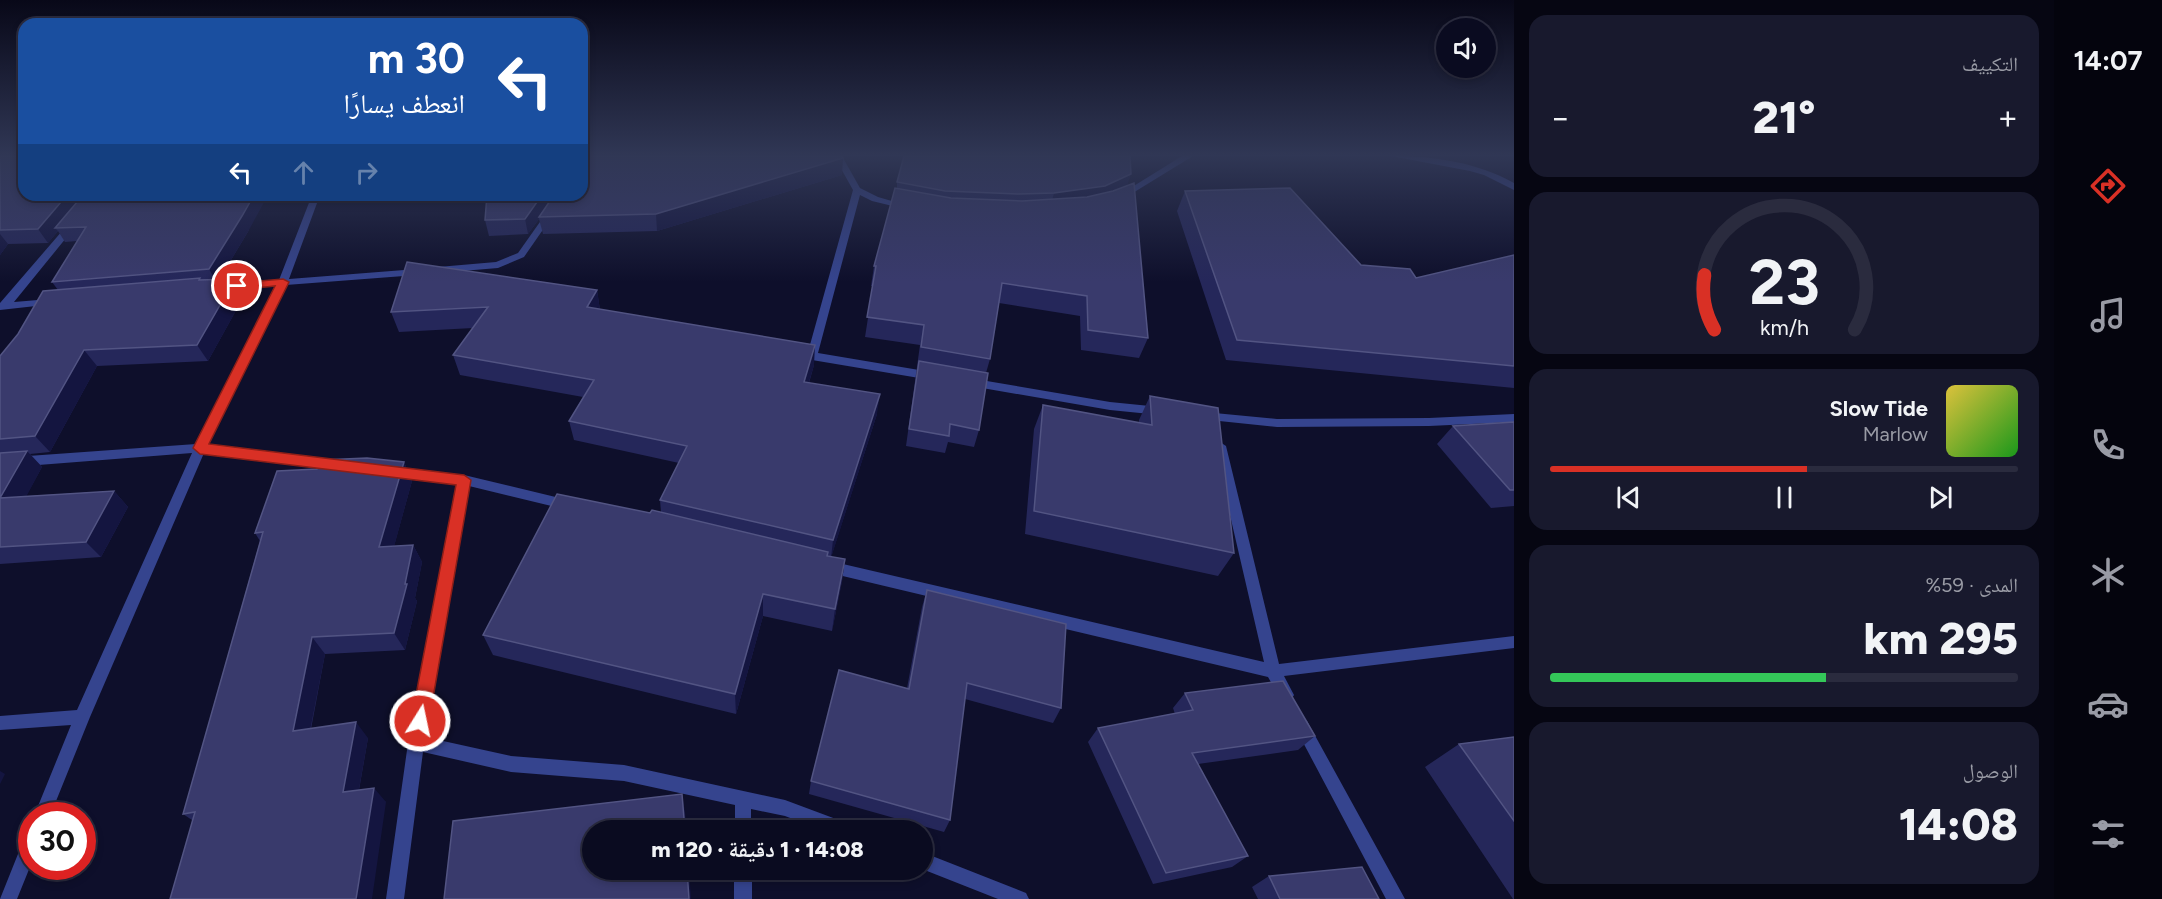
<!DOCTYPE html>
<html lang="ar">
<head>
<meta charset="utf-8">
<style>
	body { margin:0; font-family:Figtree,"Noto Naskh Arabic",sans-serif; background:#18192d; color:#f1f3f6; direction:rtl; height:100vh; display:flex; flex-direction:column; font-size:22px; white-space:nowrap }
	* { box-sizing:border-box; margin:0 }
	p { font-size:20px; color:#999ba5 }
	.icon { flex:none; width:33px; height:33px; fill:none; stroke:currentColor; stroke-width:2; stroke-linecap:round; stroke-linejoin:round }
	.map { position:relative; flex:1; overflow:hidden; direction:ltr }
	.sheet { display:flex; flex-direction:column; gap:15px; padding:15px; background:#060612; width:540px }
	.sheet>* { flex:none }
	.guide { position:absolute; left:18px; top:18px; width:570px; height:183px; border-radius:18px; box-shadow:0 3px 9px #0003,0 0 0 2px #2a2b3e; direction:rtl; background:#1a4fa0; color:#fff; overflow:hidden }
	.controls { position:absolute; left:1436px; top:18px; display:grid; gap:12px }
	.controls a { display:grid; place-items:center; width:60px; height:60px; border-radius:50%; background:#0a0b20; box-shadow:0 3px 9px #0003,0 0 0 2px #2a2b3e; font-size:30px }
	.speed { position:absolute; left:18px; top:802px; display:flex; gap:12px; font-size:30px; font-weight:700; text-align:center }
	.speed>* { display:grid; place-content:center; width:78px; height:78px; border-radius:50%; background:#0a0b20; box-shadow:0 3px 9px #0003,0 0 0 2px #2a2b3e; line-height:1 }
	.speed .limit { border:9px solid #d22; background:#fff; color:#111 }
	.pin { position:absolute; display:grid; place-items:center; width:51px; height:51px; color:#fff; margin:-26px; border:3px solid #fff; border-radius:50%; box-shadow:0 2px 6px #0007 }
	.me { position:absolute; width:66px; margin:-33px; rotate:10deg; stroke-linejoin:round; filter:drop-shadow(0 0 4px #0008) }
	.turn { display:flex; align-items:center; gap:21px; height:126px; padding:0 24px; font-size:27px }
	.turn .icon { width:78px; height:78px; stroke-width:2.5 }
	.turn b { display:block; font-size:42px; line-height:51px }
	.lanes { display:flex; align-items:center; height:57px; padding:0 24px; background:#0003; justify-content:center; gap:30px; direction:ltr }
	.lanes .off { opacity:.35 }
	.big { font-size:45px; font-weight:800; line-height:1.1 }
	.sheet .card { flex:1; display:flex; flex-direction:column; justify-content:center; gap:9px; min-width:0; padding:0 21px; border-radius:18px; background:#18192d }
	.sheet .dial { align-items:center; gap:0 }
	.dial svg { height:156px; overflow:visible; fill:none; stroke:#2a2b3e; stroke-width:7; stroke-linecap:round; text-anchor:middle }
	.dial text { fill:#f1f3f6; stroke:none }
	.song { display:flex; align-items:center; gap:18px }
	.cover { width:72px; height:72px; border-radius:9px; background:linear-gradient(135deg,hsl(50 70% 55%),hsl(120 70% 35%)) }
	.played { height:6px; border-radius:3px; background:linear-gradient(90deg,#d93025 55%,#2a2b3e 55%) }
	.keys { display:flex; justify-content:space-around; direction:ltr }
	.heat { display:flex; justify-content:space-between; align-items:center; font-size:33px; direction:ltr }
	.charge { height:9px; border-radius:4px; background:linear-gradient(90deg,#34c759 59%,#2a2b3e 0) }
	.trip { position:absolute; left:582px; top:820px; width:351px; height:60px; border-radius:30px; background:#0a0b20; box-shadow:0 3px 9px #0003,0 0 0 2px #2a2b3e; font-weight:800; line-height:60px; text-align:center; direction:rtl }
	main { display:flex; flex:1; min-height:0 }
	.tabs { display:flex; flex-direction:column; width:108px; justify-content:space-around; align-items:center; background:#04040d; color:#999ba5 }
	.tabs .icon { width:42px; height:42px }
	.tabs .on { color:#d93025 }
	.tabs b { font-size:27px; color:#f1f3f6 }
	.map>svg:first-child { display:block }
	.lines { fill:none; stroke-linecap:round; stroke-linejoin:round }
	.minor { fill:#35448e; fill-rule:evenodd }
	.wall { fill:#25275a }
	.shaded-wall { fill:#141540 }
	.building { fill:#393a6c; stroke:#525483; stroke-width:1.5 }
	.route { fill:#d93025; stroke:#8d1f18; stroke-width:1.5 }
</style>
</head>
<body>
<main>
<nav class="tabs">
<b>14:07</b>
<svg class="icon on" aria-label="directions" viewBox="0 0 24 24"><path d="M12 3l9 9-9 9-9-9zM9 14v-3h6M13 9l2 2-2 2"/></svg>
<svg class="icon" aria-label="music" viewBox="0 0 24 24"><path d="M9 18V5l10-2v13"/><circle cx="6" cy="18" r="3"/><circle cx="16" cy="16" r="3"/></svg>
<svg class="icon" aria-label="phone" viewBox="0 0 24 24"><path d="M5 4h4l2 5-3 2q2 4 5 5l2-3 5 2v4C11 20 4 13 5 4z"/></svg>
<svg class="icon" aria-label="climate" viewBox="0 0 24 24"><path d="M12 3v18M4 7l16 10M4 17L20 7"/></svg>
<svg class="icon" aria-label="car" viewBox="0 0 24 24"><path d="M5 17H2v-5l4-1 3-4h7l3 4 3 1v5h-3M9 17h6M6 11h13"/><circle cx="7" cy="17" r="2"/><circle cx="17" cy="17" r="2"/></svg>
<svg class="icon" aria-label="filters" viewBox="0 0 24 24"><path d="M4 7h16M4 17h16"/><circle cx="9" cy="7" r="2"/><circle cx="15" cy="17" r="2"/></svg>
</nav>
<section class="sheet">
<div class="card"><p>التكييف</p>
<div class="heat"><a>−</a><b class="big">21°</b><a>+</a></div>
</div>
<div class="card dial"><svg viewBox="0 0 100 80">
<path d="M14 69A42 42 0 1 1 86 69"/>
<path d="M14 69A42 42 0 0 1 9 41" stroke="#d93025"/>
<text x="50" y="56" font-size="32" font-weight="700">23</text>
<text x="50" y="72" font-size="11">km/h</text>
</svg></div>
<div class="card">
<div class="song"><i class="cover"></i><div><b>Slow Tide</b><p>Marlow</p></div></div>
<div class="played"></div>
<div class="keys"><svg class="icon" aria-label="previous" viewBox="0 0 24 24"><path d="M18 5L8 12l10 7zM5 5v14"/></svg><svg class="icon" aria-label="pause" viewBox="0 0 24 24"><path d="M8 5v14M16 5v14"/></svg><svg class="icon" aria-label="next" viewBox="0 0 24 24"><path d="M6 5l10 7-10 7zM19 5v14"/></svg></div>
</div>
<div class="card"><p>المدى · 59%</p><b class="big">295 km</b><div class="charge"></div></div>
<div class="card"><p>الوصول</p><b class="big">14:08</b></div>
</section>
<div class="map">
<svg width="1514" height="899" viewBox="0 0 1514 899">
	<rect width="100%" height="100%" fill="#0e0f2b"/>
	<g class="lines">
		<path class="minor" d="M834,156H842L860,188L878,197L909,206L905,209L872,201L860,195L818,353L931,372L937,376L935,379L931,380L812,360L797,357L796,354L801,350L808,352L853,190Z
			M1182,156H1193L1123,199L1116,197Z
			M1391,156C1433,156 1477,162 1514,183V190L1484,175L1470,171Z
			M312,195H320L289,279L417,269L422,272L417,275L286,285L208,445L335,460L339,462L341,465L339,468L335,470L204,453L90,717L50,816H34L71,725L0,730V716L77,710L192,453L0,468V458L196,444L276,286L222,290L217,287L222,284L279,280Z
			M559,195H567L524,257L498,268L438,273L433,270L438,267L496,262L518,253Z
			M72,222L75,223V227L14,302L50,299L55,302L54,304L0,310V303L69,223Z
			M969,378L1110,402L1160,407L1166,411L1160,415L1110,410L965,385L963,382Z
			M1204,412L1277,419L1429,418L1514,414V422L1429,426L1277,427L1200,419L1198,416L1200,413Z
			M1220,442L1226,446L1279,664L1514,636V648L1284,676L1294,695L1291,700L1286,702L1281,700L1268,677L830,573L825,571L823,567L825,563L830,561L1264,662L1214,446Z
			M394,467L464,475L568,500L572,501L574,505L572,509L568,510L469,486L425,737L511,756L624,765L785,800L852,825L854,831H824L785,816L751,809V831H735V805L624,781L511,772L423,752L404,899H386L408,743L457,484L390,475L388,472L390,469Z
			M1302,719L1307,721L1405,899H1386L1297,731L1294,726L1297,721Z
			M32,832V862L17,899H0L26,834Z
			M922,852L1026,893L1029,899H998L922,869Z
			M734,870H752V899H734Z"/>
	</g>
	<path class="wall" d="M0,156L24,195L249,230L219,280L235,279L244,296L208,361L97,366L50,452L30,454L42,467L26,496L114,491L128,507L101,557L0,564V356L58,290L52,282L77,241L65,242L58,231L48,243L8,244L0,255Z
		M842,175L657,231L543,234L539,219L528,234L489,236L485,220L487,195H548L550,202Z
		M897,182L1127,185L1148,338L1139,358L1081,350L1080,316L999,303L990,359L986,373L979,430L974,447L948,442L945,453L906,446L920,345L865,337L873,286H871L874,266L897,188Z
		M1185,191L1361,265L1416,278L1514,255V388L1226,360L1177,211Z
		M597,290L600,310L814,365L809,383L877,414L831,557L845,559L842,581L832,631L763,616L736,714L493,655L483,635L650,513L661,512L660,500L679,463L574,440L569,421L583,397L460,375L453,355L473,328L399,332L391,312Z
		M1150,396L1234,553L1218,576L1025,534L1034,429L1043,405L1139,423V420Z
		M1514,422V506L1491,508L1437,444L1453,426Z
		M404,462L412,481L394,546L413,545L422,562L415,598L417,601L405,650L325,654L311,729L368,738L359,790L386,802L192,820L183,814L260,541L255,533Z
		M927,590L1061,708L1053,723L965,699L950,820L944,832L809,794L811,781L907,688L922,607Z
		M1185,693L1315,736L1298,750L1198,764L1248,856L1232,867L1153,884L1088,742L1098,728L1175,714L1173,708Z
		M1514,737V899H1513L1425,767L1459,744Z
		M1269,876L1379,899H1258L1252,887Z"/>
	<path class="shaded-wall" d="M843,158L842,175L657,231L656,214Z
		M1131,174L1126,189L1050,209L1054,193Z
		M67,195H88L55,228L58,231L48,243L38,229Z
		M254,195H268L249,230L217,283L209,269Z
		M542,195H548L550,204L539,217V219L528,234L525,219Z
		M0,234L8,244L0,255Z
		M235,279L244,296L208,361L197,345Z
		M597,290L600,310L587,307Z
		M815,345L814,365L803,402L804,382Z
		M84,350L97,366L50,452L35,436Z
		M880,394L877,414L831,558L833,540Z
		M27,451L42,467L17,514L0,498Z
		M404,462L412,481L389,565L379,547Z
		M114,491L128,507L101,557L86,542Z
		M413,545L422,562L415,598L417,601L405,650L394,633Z
		M845,559L842,581L832,631L835,609Z
		M763,594V616L736,714L735,694Z
		M312,637L325,654L307,746L293,731Z
		M356,722L368,738L356,806L343,792Z
		M0,771L5,774L0,784Z
		M374,788L386,802L372,899H356Z
		M682,794L685,812L687,831H685Z
		M687,870H689L691,899H689Z"/>
	<path class="building" d="M0,156H24V195H67L38,229L0,230Z
		M584,156H842L843,158L656,214L539,217L554,195H582V158Z
		M904,156H1130L1131,174L1105,186L1054,193L1019,194L945,191L897,182Z
		M1134,183L1148,338L1088,330L1087,296L1002,283L990,359L921,347L924,325L867,317L876,266H874L895,188L951,198L1022,201L1087,197L1113,191Z
		M1290,188L1361,265L1410,269L1416,278L1514,255V366L1237,340L1185,191Z
		M83,195H254L242,216L209,269L52,282L86,227L55,228Z
		M487,195H542L525,219L485,220Z
		M407,262L597,290L587,307L815,345L804,382L880,394L833,540L660,500L687,446L569,421L594,380L453,355L488,307L391,312Z
		M200,278L199,280L235,279L197,345L84,350L35,436L0,439V356L18,334L43,291Z
		M919,361L988,373L979,430L950,424L949,436L909,429Z
		M1150,396L1218,408L1234,553L1034,511L1043,405L1152,425Z
		M1514,422V490H1510L1453,426Z
		M27,451L0,498V453Z
		M367,458L404,462L379,547L413,545L405,584H407L394,633L312,637L293,731L356,722L343,792L374,788L356,899H170L195,812L183,814L263,532L255,533L277,471L317,469L321,460Z
		M114,491L86,542L0,547V498Z
		M557,494L650,513L652,510L828,552L827,556L845,559L835,609L763,594L735,694L483,635Z
		M927,590L1066,624L1061,708L967,683L950,820L811,781L839,670L909,689Z
		M1283,681L1315,736L1192,753L1248,856L1166,873L1098,728L1193,710L1185,693Z
		M1514,737V821L1459,744Z
		M682,794L685,831H592V870H687L689,899H444L453,821Z
		M1362,867L1379,899H1280L1269,876Z"/>
	<linearGradient id="sky" x2="0" y2="1"><stop stop-color="#080818"/><stop offset="0.55" stop-color="#303755"/><stop offset="1" stop-color="#303755" stop-opacity="0"/></linearGradient>
	<rect width="1514" height="282" fill="url(#sky)"/>
	<path class="route" d="M283,279L289,282L209,444L464,475L471,480L429,721L426,727L420,729L414,727L411,721L456,485L200,454L193,448L275,286L237,290L231,286L237,283Z"/>
</svg>
<div class="controls">
<a><svg class="icon" aria-label="sound" viewBox="0 0 24 24"><path d="M4 9h4l5-4v14l-5-4H4zM17 9q2 3 0 6"/></svg></a>
</div>
<div class="speed"><div class="limit">30</div></div>
<div class="pin" style="left:237px;top:286px;background:#d93025"><svg class="icon" aria-label="arrive" viewBox="0 0 24 24"><path d="M6 21V4h12l-3 4 3 4H6"/></svg></div>
<svg class="me" style="left:420px;top:721px" viewBox="-20 -20 40 40"><circle r="17" fill="#d93025" stroke="#fff" stroke-width="3"/><path d="M0-11L8 9 0 5-8 9z" fill="#fff"/></svg>
<div class="trip">14:08 · 1 دقيقة · 120 m</div>
<div class="guide">
<div class="turn"><svg class="icon" aria-label="left" viewBox="0 0 24 24"><path d="M17 20v-9H6M10 6l-5 5 5 5"/></svg><div><b>30 m</b>انعطف يسارًا</div></div>
<div class="lanes"><svg class="icon" aria-label="left" viewBox="0 0 24 24"><path d="M17 20v-9H6M10 6l-5 5 5 5"/></svg><svg class="icon off" aria-label="ahead" viewBox="0 0 24 24"><path d="M12 20V5M6 11l6-6 6 6"/></svg><svg class="icon off" aria-label="right" viewBox="0 0 24 24"><path d="M7 20v-9h11M14 6l5 5-5 5"/></svg></div>
</div>
</div>
</main>
</body>
</html>
